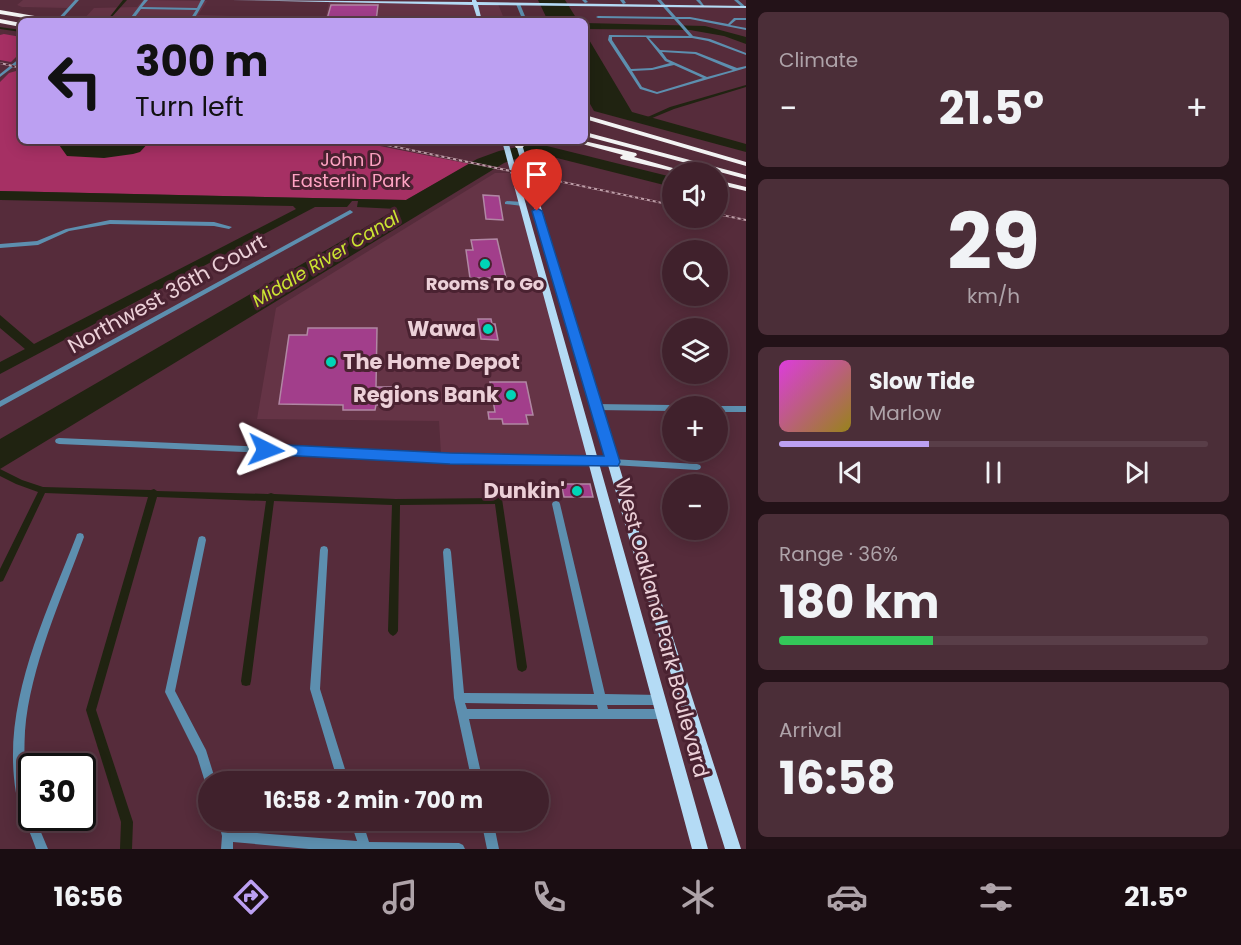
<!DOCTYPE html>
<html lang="en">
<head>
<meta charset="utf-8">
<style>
	body { margin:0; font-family:Poppins,sans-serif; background:#4b2e38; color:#f1f3f6; height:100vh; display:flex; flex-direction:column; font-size:22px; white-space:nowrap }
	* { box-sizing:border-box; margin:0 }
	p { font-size:20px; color:#aea3a9 }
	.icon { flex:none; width:33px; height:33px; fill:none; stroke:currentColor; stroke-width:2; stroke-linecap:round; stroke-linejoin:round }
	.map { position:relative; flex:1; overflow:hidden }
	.panel { display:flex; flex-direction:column; gap:12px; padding:12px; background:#231218; width:495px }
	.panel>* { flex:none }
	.top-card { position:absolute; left:18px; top:18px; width:570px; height:126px; border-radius:9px; box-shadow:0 3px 15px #0003,0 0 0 2px #593e48; background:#bca0f2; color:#111; overflow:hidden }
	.buttons { position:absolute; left:662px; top:162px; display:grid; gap:12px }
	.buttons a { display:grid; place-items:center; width:66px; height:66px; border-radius:50%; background:#40212c; box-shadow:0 3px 15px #0003,0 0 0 2px #593e48; font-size:30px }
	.speed { position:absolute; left:18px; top:753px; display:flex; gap:12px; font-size:30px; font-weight:700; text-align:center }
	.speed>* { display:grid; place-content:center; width:78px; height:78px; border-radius:50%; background:#40212c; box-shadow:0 3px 15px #0003,0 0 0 2px #593e48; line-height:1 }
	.speed .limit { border:3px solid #111; border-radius:9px; background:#fff; color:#111 }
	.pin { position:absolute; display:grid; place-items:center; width:51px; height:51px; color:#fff; margin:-62px -26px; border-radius:50% 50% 50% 0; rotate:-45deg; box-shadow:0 0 6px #0007 }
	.pin .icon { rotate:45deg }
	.me { position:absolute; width:66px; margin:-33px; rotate:93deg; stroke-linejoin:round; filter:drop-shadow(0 0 4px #0008) }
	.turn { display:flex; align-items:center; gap:21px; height:126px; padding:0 18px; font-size:27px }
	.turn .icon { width:78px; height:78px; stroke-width:2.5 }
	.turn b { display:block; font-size:42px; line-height:51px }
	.big { font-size:45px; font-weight:700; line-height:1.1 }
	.panel .widget { flex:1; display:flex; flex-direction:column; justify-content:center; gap:9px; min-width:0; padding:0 21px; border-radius:9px; background:#4b2e38 }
	.panel .dial { align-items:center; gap:0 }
	.dial b { font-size:78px; line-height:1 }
	.song { display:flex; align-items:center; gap:18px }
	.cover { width:72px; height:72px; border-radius:9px; background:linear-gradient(135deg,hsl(300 70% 55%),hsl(50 70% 35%)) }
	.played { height:6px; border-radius:3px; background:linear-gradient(90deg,#bca0f2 35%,#593e48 35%) }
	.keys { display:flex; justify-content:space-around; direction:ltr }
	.heat { display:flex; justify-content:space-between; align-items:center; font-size:33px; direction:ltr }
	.charge { height:9px; border-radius:4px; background:linear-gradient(90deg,#34c759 36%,#593e48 0) }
	.trip { position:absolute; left:198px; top:771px; width:351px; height:60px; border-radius:30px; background:#40212c; box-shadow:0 3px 15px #0003,0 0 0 2px #593e48; font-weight:700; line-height:60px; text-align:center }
	.tabs { display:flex; height:96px; justify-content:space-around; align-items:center; background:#1a0d12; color:#aea3a9 }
	.tabs .icon { width:42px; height:42px }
	.tabs .current { color:#bca0f2 }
	.tabs b { font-size:27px; color:#f1f3f6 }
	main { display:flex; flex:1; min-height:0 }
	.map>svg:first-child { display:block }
	.built { fill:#653446 }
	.green { fill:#a63064 }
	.water { fill:#202311 }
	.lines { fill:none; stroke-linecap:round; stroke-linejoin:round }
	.canal { fill:#202311; fill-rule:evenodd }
	.building { fill:#a23e8b; stroke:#b187a4; stroke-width:1.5 }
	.minor { fill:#5d8faf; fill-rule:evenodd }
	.major { fill:#b4dbf5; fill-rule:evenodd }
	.highway { fill:#f3f3f3; fill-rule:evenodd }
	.rail-casing { stroke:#bf9fa9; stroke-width:2 }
	.rail { stroke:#4a2231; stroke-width:1.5; stroke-dasharray:3; stroke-linecap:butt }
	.route { fill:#1a73e8; stroke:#114b97; stroke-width:1.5 }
	.poi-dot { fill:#00d5b7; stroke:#4a2231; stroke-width:2 }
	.labels { text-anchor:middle; stroke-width:6; stroke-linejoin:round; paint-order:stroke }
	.far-park-label { font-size:18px; fill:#ffa3c3; stroke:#4a2231 }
	.far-water-label { font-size:18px; font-style:italic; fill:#cce532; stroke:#4a2231 }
	.far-poi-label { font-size:18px; font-weight:bold; fill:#ecd0d8; stroke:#4a2231 }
	.street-label { font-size:21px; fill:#ecd0d8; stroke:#4a2231 }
	.poi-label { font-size:21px; font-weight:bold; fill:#ecd0d8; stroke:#4a2231; text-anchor:end }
</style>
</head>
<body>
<main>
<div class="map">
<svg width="746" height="849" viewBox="0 0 746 849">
	<rect width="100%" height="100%" fill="#562c3b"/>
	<path class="built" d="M23,0H76L68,8L22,7L17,5Z
		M143,0L207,1L198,15L269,17L267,21H82L94,8L137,7Z
		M329,2L498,4L505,21H325Z
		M495,173H512L587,456L441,454L439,421L257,419L276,308Z"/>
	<path class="green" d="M4,34L21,37V52L11,62L0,60V35Z
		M16,71L21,72V141H355L470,164L406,200L0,191V82L9,73Z"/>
	<path class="water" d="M538,0H565L578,21H548Z
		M585,23L705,26L746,37V44L724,36L690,30L585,29Z
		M585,33L632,112L746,144V152L594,111L585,95Z
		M60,141H113V144L123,141H150L140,152L133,154L104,158L67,156L57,142Z
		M531,144L543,145L672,177V187L545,155L530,154L504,163L0,469V439L397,209L357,207L358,201H352L347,207H315L0,374V362L25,349L0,328V315L34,344L296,209L293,206L0,200V191L406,200L477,159L499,151Z"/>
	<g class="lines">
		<path class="canal" d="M123,0H127L110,19H108Z
			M0,27L21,30V32L0,29Z
			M746,85V87L674,109L645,121L641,120L670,107Z
			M0,469L22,480L43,487L151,490L154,489L157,491L268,494L271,493L274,494L396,499L499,498L502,499L527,667L526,670L522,672L518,670L517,667L495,504L400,505L398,631L396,634L393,636L390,634L388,631L392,505L274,501L251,681L250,685L246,686L242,685L241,681L266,501L157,497L96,710L133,822L132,849H120L121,822L86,710L148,497L45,493L3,581L0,582V569L38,492L16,484L0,476Z"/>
	</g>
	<path class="building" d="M331,5H378L376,21L327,19Z
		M483,195L499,196L503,220L486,219Z
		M497,239L506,278H470L466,250H473L471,240Z
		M478,319H491L492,324H495L498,340L481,339Z
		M308,328H377L376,387H393L394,405H376L375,410H343V405L279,404L289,335H307Z
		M490,382H526L533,415H526L528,424H503L502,419H489L488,412H495Z
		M561,484H590L593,497H564Z"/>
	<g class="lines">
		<path class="minor" d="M75,0H79L60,21H56Z
			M144,0H148L142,7L197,8L201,0H205L193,21H189L196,10L141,9L132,21H128Z
			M582,0H586L588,2L585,3Z
			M620,0H624L626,3L623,4Z
			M657,0H661L676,17H690L728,24L734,18H746V20H736L730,25L746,28V30L690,19H678L693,36L710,39L746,53V55L708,41L692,38H649L660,50L696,52L737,68L746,66V68L657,94L640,89L608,40L609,35L689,36L674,19L598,18L596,17L598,16L672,17ZM612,37H646L665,61L670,63L652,68L631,69L612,40ZM662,52L695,54L733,70L707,77L667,59ZM674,65L703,78L657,92L642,87L632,71L652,70Z
			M696,0H700L705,7H703Z
			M734,0H738L746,7L743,8Z
			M518,3L520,4L527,21H523L516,4Z
			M20,58H21V61L0,77V74Z
			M507,201L523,202L526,204L523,206L505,204V202Z
			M350,210L353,212L352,213L0,407V401Z
			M110,220L214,222L232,227L229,229L214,226L110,224L69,231L38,245L0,248V244L37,241L66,229Z
			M595,404L672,405L675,406H672V411L595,410L591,407Z
			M716,406H746V412H717Z
			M59,438L450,455L612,459L697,464L700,465L701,467L700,469L697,470L612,465L450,461L59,444L56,443L55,441L56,439Z
			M556,501L559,502L560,504L605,694L660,695L664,696L665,700L664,704L660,705H607L608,709H664L668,710L669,714L668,718L664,719H469L483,782H472L454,698L443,552L444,549L447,548L450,549L451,552L464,693L594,694L552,504L553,502ZM465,703L597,705L598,709H467Z
			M80,533L83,534L84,537C62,597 30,667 25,731C24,751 24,770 27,790C29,800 32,808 32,818H35L48,849H36C30,831 20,812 16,793C1,704 45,617 76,537L77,534Z
			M202,536L205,537L206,540L175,691L206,750L216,782H208V787L205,782L197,756L165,692L198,540L199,537Z
			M324,546L327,547L328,550L320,689L349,782H338L310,689L320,550L321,547Z
			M218,820H230L232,831L357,841L350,820H362L369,842L459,843L463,845L465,849H309L233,842V849H221L222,836Z
			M481,820H493L499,849H487Z"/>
		<path class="major" d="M231,0L472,2V0H476L477,2L746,6V8L478,5L482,21H478L473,5Z
			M502,141H508L708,849H692Z
			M515,141H521L643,545L741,849H725L631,545Z"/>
		<path class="highway" d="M0,10L52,19L55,21H43L0,14Z
			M0,19L21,23V27L0,23Z
			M585,115L746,162V166L585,119Z
			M585,132L746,175V179L585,136Z
			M497,141H508L510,143L506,145Z
			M521,141H529L522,148H516L515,146Z
			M571,141H584L636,153L637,155L634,157L687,172H676L621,159L620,157L623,155Z
			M717,180L746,187V191L717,184Z"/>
		<g class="rail-casing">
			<path id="rail" d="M0,63L21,68
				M368,141L672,205
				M717,214L746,220"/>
		</g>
		<use href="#rail" class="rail"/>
	</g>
	<path class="route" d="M537,208L542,211L620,462L618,466L450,464L261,454L259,450L261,446L266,444L450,453L604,456L532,211Z"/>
	<g class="poi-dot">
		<circle cx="485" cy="264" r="6"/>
		<circle cx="488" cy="329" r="6"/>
		<circle cx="331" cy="362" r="6"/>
		<circle cx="511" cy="395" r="6"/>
		<circle cx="577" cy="491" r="6"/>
	</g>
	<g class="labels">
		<g class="far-park-label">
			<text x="351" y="166">John D<tspan x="351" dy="21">Easterlin Park</tspan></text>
		</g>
		<g class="far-water-label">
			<text transform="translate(326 259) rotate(-31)" y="6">Middle River Canal</text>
		</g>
		<g class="far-poi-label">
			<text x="485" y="290">Rooms To Go</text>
		</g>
		<g class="street-label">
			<text transform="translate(167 294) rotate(-29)" y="7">Northwest 36th Court</text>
			<text transform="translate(662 628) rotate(75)" y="7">West Oakland Park Boulevard</text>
		</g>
		<g class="poi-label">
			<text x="476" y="336">Wawa</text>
			<text x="343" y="369" text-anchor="start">The Home Depot</text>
			<text x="499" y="402">Regions Bank</text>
			<text x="565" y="498">Dunkin'</text>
		</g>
	</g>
</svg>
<div class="buttons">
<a><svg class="icon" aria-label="sound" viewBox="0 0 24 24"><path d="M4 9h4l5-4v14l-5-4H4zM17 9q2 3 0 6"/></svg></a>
<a><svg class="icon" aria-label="search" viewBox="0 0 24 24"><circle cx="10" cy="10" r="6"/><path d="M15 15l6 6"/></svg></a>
<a><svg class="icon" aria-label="layers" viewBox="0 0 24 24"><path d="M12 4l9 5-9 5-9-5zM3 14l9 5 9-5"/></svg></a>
<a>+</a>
<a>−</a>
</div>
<div class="speed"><div class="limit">30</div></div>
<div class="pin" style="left:537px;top:211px;background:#d93025"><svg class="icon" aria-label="arrive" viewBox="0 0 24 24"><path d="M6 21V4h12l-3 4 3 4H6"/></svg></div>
<svg class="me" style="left:266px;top:450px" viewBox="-20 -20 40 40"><path d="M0-17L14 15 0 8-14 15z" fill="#1a73e8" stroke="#fff" stroke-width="4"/></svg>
<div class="trip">16:58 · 2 min · 700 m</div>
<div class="top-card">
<div class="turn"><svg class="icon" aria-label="left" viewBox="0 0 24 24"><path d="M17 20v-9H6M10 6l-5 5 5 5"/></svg><div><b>300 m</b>Turn left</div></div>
</div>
</div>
<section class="panel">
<div class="widget"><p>Climate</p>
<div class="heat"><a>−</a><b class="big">21.5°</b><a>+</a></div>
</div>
<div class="widget dial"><b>29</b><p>km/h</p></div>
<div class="widget">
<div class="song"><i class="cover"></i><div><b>Slow Tide</b><p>Marlow</p></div></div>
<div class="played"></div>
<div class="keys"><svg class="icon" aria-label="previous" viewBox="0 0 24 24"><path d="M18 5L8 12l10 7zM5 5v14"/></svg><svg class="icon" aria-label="pause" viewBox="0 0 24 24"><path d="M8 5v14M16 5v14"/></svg><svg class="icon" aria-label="next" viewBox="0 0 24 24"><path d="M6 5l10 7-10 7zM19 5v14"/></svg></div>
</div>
<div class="widget"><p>Range · 36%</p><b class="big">180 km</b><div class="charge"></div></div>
<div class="widget"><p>Arrival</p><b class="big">16:58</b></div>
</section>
</main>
<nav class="tabs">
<b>16:56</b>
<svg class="icon current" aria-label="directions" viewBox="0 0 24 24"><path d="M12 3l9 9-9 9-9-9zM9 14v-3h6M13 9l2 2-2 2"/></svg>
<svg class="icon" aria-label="music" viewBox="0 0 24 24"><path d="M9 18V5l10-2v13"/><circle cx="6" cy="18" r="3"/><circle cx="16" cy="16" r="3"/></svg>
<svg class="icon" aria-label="phone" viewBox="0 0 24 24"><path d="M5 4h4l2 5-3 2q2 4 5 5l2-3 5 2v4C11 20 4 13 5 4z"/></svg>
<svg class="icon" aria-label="climate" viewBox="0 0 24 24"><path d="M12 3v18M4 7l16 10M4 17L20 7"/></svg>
<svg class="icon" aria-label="car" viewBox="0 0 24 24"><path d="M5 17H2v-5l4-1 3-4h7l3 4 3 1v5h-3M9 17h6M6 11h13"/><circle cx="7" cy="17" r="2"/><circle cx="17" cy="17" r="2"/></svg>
<svg class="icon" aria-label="filters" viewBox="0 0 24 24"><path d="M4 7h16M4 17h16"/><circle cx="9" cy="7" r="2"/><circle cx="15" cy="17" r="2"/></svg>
<b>21.5°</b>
</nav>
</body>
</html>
